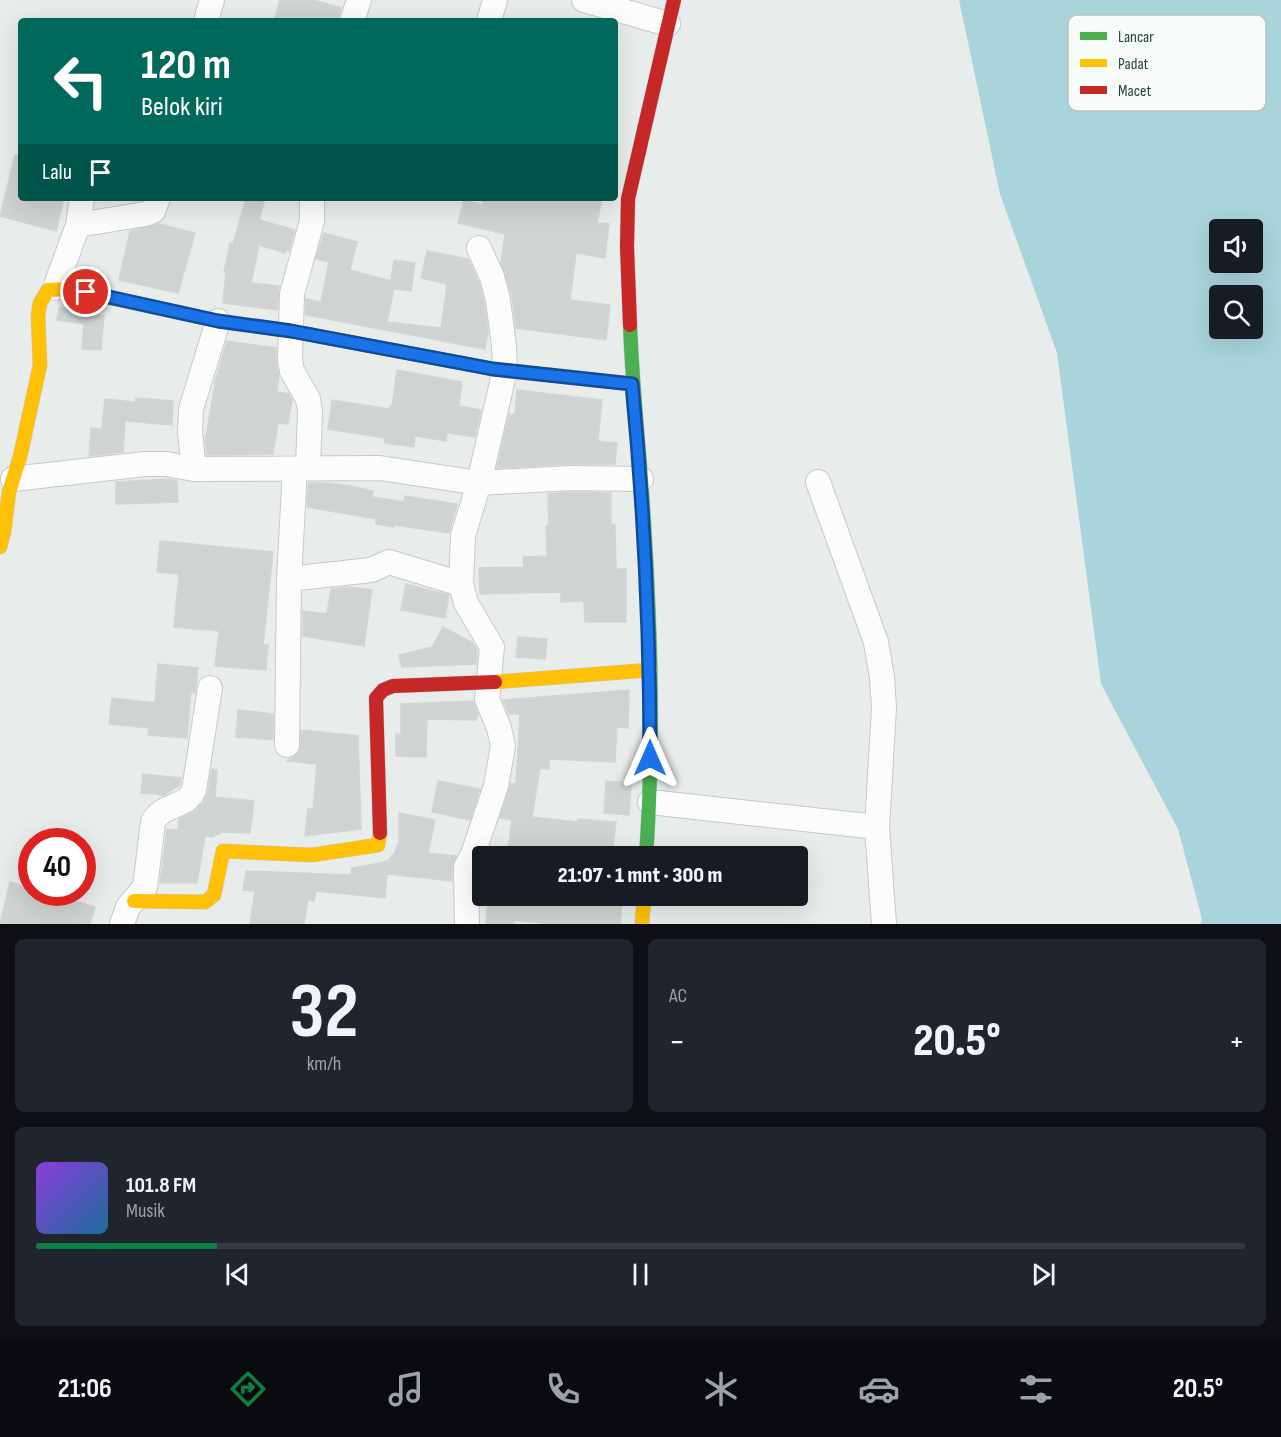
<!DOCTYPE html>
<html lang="id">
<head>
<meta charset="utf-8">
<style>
	body { margin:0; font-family:"Sofia Sans Condensed",sans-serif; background:#20242c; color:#f1f3f6; height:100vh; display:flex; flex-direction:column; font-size:22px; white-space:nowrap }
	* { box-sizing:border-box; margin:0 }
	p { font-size:20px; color:#9ea1a6 }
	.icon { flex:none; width:33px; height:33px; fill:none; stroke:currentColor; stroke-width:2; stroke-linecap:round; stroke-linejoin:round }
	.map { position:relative; height:924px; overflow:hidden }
	.details { display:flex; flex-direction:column; gap:15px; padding:15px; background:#0d0f14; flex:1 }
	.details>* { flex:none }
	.guide { position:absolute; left:18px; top:18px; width:600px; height:183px; border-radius:6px; box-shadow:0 6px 24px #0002; background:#00695c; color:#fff; overflow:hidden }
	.buttons { position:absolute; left:1209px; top:219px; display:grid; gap:12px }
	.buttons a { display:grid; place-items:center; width:54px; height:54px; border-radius:6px; background:#171b24; box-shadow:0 6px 24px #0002; font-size:30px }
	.speed { position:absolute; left:18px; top:828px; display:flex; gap:12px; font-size:30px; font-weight:700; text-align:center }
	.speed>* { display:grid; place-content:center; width:78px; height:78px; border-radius:50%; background:#171b24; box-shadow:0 6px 24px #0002; line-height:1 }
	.speed .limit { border:9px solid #d22; background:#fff; color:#111 }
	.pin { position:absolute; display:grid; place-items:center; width:51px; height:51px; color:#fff; margin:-26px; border:3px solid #fff; border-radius:50%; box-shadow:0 2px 6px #0007 }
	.me { position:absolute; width:66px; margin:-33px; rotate:0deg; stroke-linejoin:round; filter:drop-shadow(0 0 4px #0008) }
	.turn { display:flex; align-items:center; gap:21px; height:126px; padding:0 24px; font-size:27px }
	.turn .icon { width:78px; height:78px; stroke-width:2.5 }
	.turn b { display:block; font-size:42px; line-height:51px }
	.then { display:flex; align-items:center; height:57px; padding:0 24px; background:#0003; gap:12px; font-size:22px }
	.big { font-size:45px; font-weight:800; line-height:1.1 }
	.details .widget { flex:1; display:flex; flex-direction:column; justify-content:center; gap:9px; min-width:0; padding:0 21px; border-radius:9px; background:#20242c }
	.details .dial { align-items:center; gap:0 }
	.dial b { font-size:78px; line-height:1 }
	.song { display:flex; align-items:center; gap:18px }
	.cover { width:72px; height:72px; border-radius:9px; background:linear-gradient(135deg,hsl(270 70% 55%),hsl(200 70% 35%)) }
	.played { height:6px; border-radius:3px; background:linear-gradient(90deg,#0b8043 15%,#363941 15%) }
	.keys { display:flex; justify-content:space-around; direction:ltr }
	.heat { display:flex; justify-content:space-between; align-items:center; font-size:33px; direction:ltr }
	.details .tiles { flex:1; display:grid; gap:15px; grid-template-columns:1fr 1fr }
	.widget:last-child { grid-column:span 2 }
	.trip { position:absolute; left:472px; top:846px; width:336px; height:60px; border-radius:6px; background:#171b24; box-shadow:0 6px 24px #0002; font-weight:800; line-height:60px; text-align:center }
	.dock { display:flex; height:96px; justify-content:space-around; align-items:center; background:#090b0e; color:#9ea1a6 }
	.dock .icon { width:42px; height:42px }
	.dock .current { color:#0b8043 }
	.dock b { font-size:27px; color:#f1f3f6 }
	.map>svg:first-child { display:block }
	.water { fill:#a9d4db; fill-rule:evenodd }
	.building { fill:#cfd4d2; stroke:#d1d6d4; stroke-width:1.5 }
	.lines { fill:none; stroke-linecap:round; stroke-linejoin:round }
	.street-casing { stroke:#c5cac8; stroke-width:26 }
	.fast-casing { stroke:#c3cbc8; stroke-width:15 }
	.slow-casing { stroke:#c3cbc8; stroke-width:15 }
	.jam-casing { stroke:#c3cbc8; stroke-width:15 }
	.street { stroke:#fcfcfc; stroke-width:24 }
	.fast { stroke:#4caf50; stroke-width:14 }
	.slow { stroke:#ffc107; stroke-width:14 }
	.jam { stroke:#c62828; stroke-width:14 }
	.route-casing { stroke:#114b97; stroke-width:15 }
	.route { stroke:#1a73e8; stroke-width:10 }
	.key { fill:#f7fbf9; stroke:#b8c4c0; stroke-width:1.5 }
	.key-label { font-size:16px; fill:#24423a }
</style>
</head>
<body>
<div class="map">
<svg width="1281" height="924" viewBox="0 0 1281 924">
	<rect width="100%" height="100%" fill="#e8edeb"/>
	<path class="water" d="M959,0H1281V924H1200L1202,919L1178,829L1101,684L1057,353L1000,194ZM1220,230H1252V262H1220ZM1220,296H1252V328H1220Z"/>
	<path class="building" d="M280,0H314L341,8L338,21H274Z
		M15,155H21V198H64L56,231L0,216Z
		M246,198H265L259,220L295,230L289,251L286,250L285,253L259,245L251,283L279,286L277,310L223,303L226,272H224L230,243L233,244Z
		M483,198H602L597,223L609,224L605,258L576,253L570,300L610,305L606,340L516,328L512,296L501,263L505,234L458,223L464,200L482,205Z
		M159,224L195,233L178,293L119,280L130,231Z
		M324,233L357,242L350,270L391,281L394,260L415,263L411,291L394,289L387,322L441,328L447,284L421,278L427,251L468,259L479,282L484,303L488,332L485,349L306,315V299L321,302L329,262L316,259Z
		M59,308H68L104,316L101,350L82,349L84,324L57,320Z
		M227,341L276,348V362L279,377L277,392L289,394L292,400L288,424L278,423L273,454L207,455L205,436L206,437L216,378Z
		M397,370L462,382L459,406L481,410L475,437L447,433L446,441L415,436L414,447L385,443V438L328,429L332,400L390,409V406L392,407Z
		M517,390L602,400L598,441L617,443L615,464H570L497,468L509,414L515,415Z
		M136,398L173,401L172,425L125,421L123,452L89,456L91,428L102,429L105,399L135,402Z
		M169,479L177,481L178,502L116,504V482Z
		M309,483H326L351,486L373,491L372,497L404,502L405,496L457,504L455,512L449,533L394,525V527L376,524V519L307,507Z
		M571,492L611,493V525H615L616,569H626V622H585L584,601L561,602V592L480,594L479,568L524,567L523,557L547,556L546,526H549L548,494Z
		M160,541L273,552L263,645H268L266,670L215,666L219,631L174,627L179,574L157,572Z
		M406,584L449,595L445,618L401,610Z
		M348,587L372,590L364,646L303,636V611L327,614L331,589Z
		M443,627L473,643L477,650L476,664L402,667L399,655L432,647Z
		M518,637L547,639L545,659L516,657Z
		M158,664L198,668L195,693L191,692L187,738L148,735L149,728L109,724L112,698L155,703Z
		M629,690L628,728L617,727L615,762L549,759V769L540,768L532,817L578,822V819L616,822L612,856H507L512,820L500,818L511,783L516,784L520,714H509L503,700Z
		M473,701L478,714L476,720L427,719L426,757L396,756V734H401V704Z
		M238,710L273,714V740L236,737Z
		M301,730L358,736L361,829L305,836L308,809H313L317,764L287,761L299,752Z
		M212,769L217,770L215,797L254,801L250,833L223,832L212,837L205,836L197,883H160L167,829L178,830L179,819L193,812L203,803L208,793Z
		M143,774L181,778L180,785L164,795L141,793Z
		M438,781L480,789L470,820L432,812Z
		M606,781L631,783L629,815L604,813Z
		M399,813L435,820L428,853L456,856L452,867V881L387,874L385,898L316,891L314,901L308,900L304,924H250L255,891L243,890L246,871L351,875L352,868L381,863L389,860L394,854L399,841Z
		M10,882L32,889V892H45L95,907L90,924H0Z
		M488,896L534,898L535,896H538L622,902L620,924H552L514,920V924L486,923Z"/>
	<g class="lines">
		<g class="street-casing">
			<path id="street" d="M584,0L668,24
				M206,21L212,0
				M352,21L359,0
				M489,21L495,0
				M78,225L145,214L153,211L158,198
				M55,288L78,225L82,198
				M308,468L310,411L308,399L292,371L290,360L292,294L312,221V198
				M194,469L190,433L191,409L218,321
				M13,479L145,464H166L194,469L380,468L479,483L571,478L641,479
				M818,482L876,642L882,677L884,708L877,827
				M289,579L371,570L389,562L461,584
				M287,745L289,579L295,469
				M650,802L877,827L884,924
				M122,924L128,907L145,887L153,822C161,804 187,808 194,790L210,688
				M467,924L466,867L473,854L496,786L503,746L499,728L487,699L492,647L466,603L461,584L463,536L479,483L505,370L504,346L498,300L492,277L479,248"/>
		</g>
		<g class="fast-casing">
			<path id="fast" d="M148,306L218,321L291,331L493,369L550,375
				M630,325C632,377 637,428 641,479C650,604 655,731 646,856"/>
		</g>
		<g class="slow-casing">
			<path id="slow" d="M550,375L632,384
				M0,547L4,532L9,492L20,457L40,365L38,316L40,303L48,290L70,289L148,306
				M495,682L650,670
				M134,901L205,902L214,895L223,851L312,855L378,845L380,833
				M642,924L644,896"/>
		</g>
		<g class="jam-casing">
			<path id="jam" d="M630,325L627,247L628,199L674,0
				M380,833L376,698L383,690L393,686L495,682"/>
		</g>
		<use href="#street" class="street"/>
		<use href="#fast" class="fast"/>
		<use href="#slow" class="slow"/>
		<use href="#jam" class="jam"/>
	</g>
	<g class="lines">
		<g class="route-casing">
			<path id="route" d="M86,292L218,321L291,331L493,369L632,384C644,508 650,633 650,758"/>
		</g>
		<use href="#route" class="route"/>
	</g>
	<rect x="1068" y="15" width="198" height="96" rx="9" class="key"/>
	<rect x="1080" y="32" width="27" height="8" fill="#4caf50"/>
	<rect x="1080" y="59" width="27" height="8" fill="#ffc107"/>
	<rect x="1080" y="86" width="27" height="8" fill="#c62828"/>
	<g class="key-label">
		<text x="1118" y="42">Lancar</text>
		<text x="1118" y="69">Padat</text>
		<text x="1118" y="96">Macet</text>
	</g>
</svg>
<div class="buttons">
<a><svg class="icon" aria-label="sound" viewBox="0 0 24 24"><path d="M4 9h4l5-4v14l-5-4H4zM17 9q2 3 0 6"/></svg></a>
<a><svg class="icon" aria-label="search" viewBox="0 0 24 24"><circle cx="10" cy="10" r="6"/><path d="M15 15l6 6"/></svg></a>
</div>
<div class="speed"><div class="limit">40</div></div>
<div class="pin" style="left:86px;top:292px;background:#d93025"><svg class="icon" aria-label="arrive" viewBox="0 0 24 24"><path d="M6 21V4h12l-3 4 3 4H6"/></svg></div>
<svg class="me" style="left:650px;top:758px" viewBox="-20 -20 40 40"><path d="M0-17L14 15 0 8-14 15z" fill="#1a73e8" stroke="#fff" stroke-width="4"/></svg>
<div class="trip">21:07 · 1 mnt · 300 m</div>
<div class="guide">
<div class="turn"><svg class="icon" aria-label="left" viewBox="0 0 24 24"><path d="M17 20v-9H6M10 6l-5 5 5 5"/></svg><div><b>120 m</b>Belok kiri</div></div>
<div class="then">Lalu<svg class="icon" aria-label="arrive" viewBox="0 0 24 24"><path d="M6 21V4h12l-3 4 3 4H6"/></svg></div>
</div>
</div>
<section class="details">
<div class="tiles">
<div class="widget dial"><b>32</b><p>km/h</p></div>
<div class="widget"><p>AC</p>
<div class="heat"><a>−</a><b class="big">20.5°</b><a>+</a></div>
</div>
<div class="widget">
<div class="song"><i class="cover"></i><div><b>101.8 FM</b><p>Musik</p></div></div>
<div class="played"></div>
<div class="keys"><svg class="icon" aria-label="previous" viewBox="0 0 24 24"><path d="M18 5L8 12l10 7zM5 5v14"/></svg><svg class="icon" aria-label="pause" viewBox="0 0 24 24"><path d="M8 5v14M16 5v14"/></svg><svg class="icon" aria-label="next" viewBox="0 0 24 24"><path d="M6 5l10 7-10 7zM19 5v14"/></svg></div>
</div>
</div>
</section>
<nav class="dock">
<b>21:06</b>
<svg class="icon current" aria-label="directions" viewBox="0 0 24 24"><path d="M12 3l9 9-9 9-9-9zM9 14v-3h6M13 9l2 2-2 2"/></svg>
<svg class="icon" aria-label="music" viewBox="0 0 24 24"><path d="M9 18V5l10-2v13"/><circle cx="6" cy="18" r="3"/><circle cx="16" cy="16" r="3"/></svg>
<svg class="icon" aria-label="phone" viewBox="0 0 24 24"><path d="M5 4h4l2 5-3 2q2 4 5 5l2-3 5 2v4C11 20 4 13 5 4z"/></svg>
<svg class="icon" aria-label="climate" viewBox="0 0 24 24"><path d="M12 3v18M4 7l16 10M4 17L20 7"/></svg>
<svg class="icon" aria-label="car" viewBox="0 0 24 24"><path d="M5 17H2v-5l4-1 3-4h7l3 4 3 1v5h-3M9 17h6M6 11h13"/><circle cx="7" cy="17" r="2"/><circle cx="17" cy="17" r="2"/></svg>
<svg class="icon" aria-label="filters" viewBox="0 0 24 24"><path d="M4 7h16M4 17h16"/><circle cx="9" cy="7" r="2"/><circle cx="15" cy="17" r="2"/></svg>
<b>20.5°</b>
</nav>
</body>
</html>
